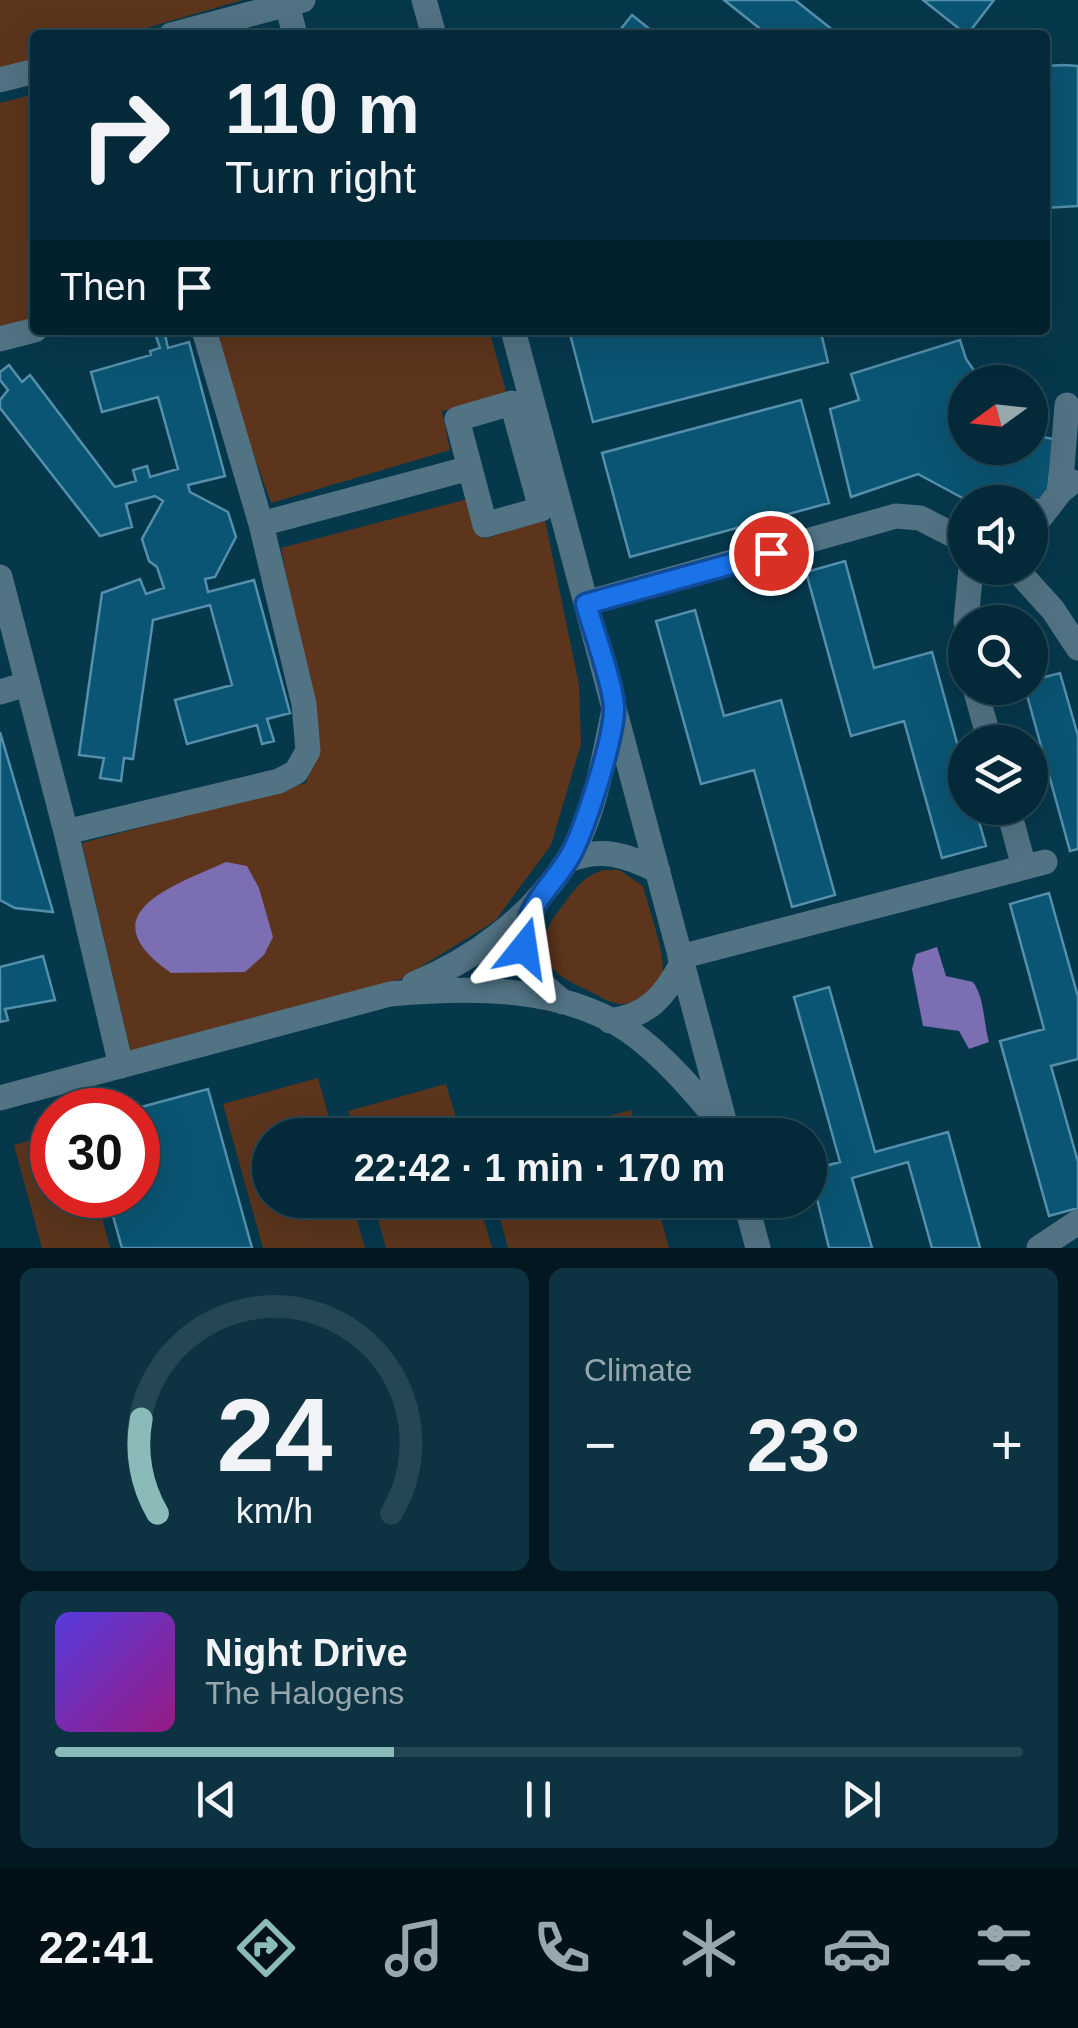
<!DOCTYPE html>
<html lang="en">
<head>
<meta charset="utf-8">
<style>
	body { margin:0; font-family:Helvetica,sans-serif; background:#0d3241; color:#f1f3f6; height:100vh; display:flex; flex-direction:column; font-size:38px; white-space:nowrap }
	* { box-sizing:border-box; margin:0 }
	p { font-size:32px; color:#97a7ae }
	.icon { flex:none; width:55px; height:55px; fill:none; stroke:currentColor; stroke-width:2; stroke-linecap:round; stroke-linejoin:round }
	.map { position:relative; height:1248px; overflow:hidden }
	.drawer { display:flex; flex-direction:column; gap:20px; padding:20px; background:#02171f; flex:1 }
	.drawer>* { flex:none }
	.top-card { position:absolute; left:30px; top:30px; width:1020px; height:305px; border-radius:10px; box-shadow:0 10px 40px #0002,0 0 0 2px #254653; background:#042a39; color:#f1f3f6; overflow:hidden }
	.needle { width:65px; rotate:255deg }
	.tools { position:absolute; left:948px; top:365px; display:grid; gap:20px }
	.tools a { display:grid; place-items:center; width:100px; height:100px; border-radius:50%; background:#042a39; box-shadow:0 10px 40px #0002,0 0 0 2px #254653; font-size:50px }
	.speed { position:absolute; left:30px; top:1088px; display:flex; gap:20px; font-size:50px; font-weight:700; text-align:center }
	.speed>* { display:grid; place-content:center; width:130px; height:130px; border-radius:50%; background:#042a39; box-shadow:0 10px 40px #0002,0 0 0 2px #254653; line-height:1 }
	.speed .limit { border:15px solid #d22; background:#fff; color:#111 }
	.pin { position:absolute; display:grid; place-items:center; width:85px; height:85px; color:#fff; margin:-42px; border:5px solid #fff; border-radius:50%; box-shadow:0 2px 10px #0007 }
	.me { position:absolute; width:110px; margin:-55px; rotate:15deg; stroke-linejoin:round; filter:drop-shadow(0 0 8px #0008) }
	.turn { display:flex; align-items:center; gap:35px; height:210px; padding:0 30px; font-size:45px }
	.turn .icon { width:130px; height:130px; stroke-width:2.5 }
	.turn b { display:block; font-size:70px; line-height:85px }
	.then { display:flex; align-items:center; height:95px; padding:0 30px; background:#0003; gap:20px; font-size:38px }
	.big { font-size:75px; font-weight:700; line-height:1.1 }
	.drawer .widget { flex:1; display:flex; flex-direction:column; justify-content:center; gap:15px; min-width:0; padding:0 35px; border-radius:15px; background:#0d3241 }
	.drawer .dial { align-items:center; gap:0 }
	.dial svg { height:260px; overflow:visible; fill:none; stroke:#254653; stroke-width:7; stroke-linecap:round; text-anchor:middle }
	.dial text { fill:#f1f3f6; stroke:none }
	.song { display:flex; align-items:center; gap:30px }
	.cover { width:120px; height:120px; border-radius:15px; background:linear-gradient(135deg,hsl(250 70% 55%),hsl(310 70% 35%)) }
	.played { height:10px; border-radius:5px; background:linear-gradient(90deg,#8bbbb9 35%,#254653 35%) }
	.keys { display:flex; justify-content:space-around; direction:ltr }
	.heat { display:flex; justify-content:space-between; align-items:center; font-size:55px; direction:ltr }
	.drawer .tiles { flex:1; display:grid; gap:20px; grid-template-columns:1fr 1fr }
	.widget:last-child { grid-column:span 2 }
	.trip { position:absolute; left:252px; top:1118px; width:575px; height:100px; border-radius:50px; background:#042a39; box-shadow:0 10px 40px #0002,0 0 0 2px #254653; font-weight:700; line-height:100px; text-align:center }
	.tab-bar { display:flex; height:160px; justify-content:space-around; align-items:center; background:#021117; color:#97a7ae }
	.tab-bar .icon { width:70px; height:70px }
	.tab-bar .current { color:#8bbbb9 }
	.tab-bar b { font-size:45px; color:#f1f3f6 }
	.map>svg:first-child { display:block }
	.green { fill:#5c351c }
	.water { fill:#7b6eb2 }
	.building { fill:#0a5573; stroke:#548fac; stroke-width:2.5 }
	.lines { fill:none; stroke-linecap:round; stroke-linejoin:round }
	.minor { stroke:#527384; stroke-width:25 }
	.route-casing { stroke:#114b97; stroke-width:25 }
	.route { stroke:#1a73e8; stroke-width:18 }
</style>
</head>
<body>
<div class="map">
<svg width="1078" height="1248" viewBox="0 0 1078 1248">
	<rect width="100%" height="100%" fill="#06384c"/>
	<path class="green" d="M0,0H243L122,35H35V60L0,70Z
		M35,94V322L0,331V103Z
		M215,330H489L507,395L442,411L450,450L271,503L225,375Z
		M468,499L483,539L545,520L579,685L581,744L551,845L495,921L401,979L132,1058L82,843L306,783L319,743L281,548Z
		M604,870H619L643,886C648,906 663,948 663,968C663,986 638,1005 620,1004C609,1003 596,994 585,989C543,970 529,950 560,909C574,891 582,876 604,870Z
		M318,1078L334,1135H270V1200H351L365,1248H263L223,1104Z
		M446,1084L461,1135H355L348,1111Z
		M631,1110L638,1135H560L559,1130Z
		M52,1134V1195H96L110,1248H42L14,1145Z
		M373,1200H478L492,1248H386Z
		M495,1200H656L669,1248H508Z"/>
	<path class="water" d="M226,862L247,866L259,888L273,937L264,955L245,972L171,973C86,914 173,886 226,862Z
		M937,947L946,976L973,982C985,999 983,1021 989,1042L969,1049L959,1031L923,1026L912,969L916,954Z"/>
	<path class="building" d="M724,0H795L839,35H768Z
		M923,0H994L967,35Z
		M632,15L657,35H616Z
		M1064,65L1078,66V206L1045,208V66Z
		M154,330H164L168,348L189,342L225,476L188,485L190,492L228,512L236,537L215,577L205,579L208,592L254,580L290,713L267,719L274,741L262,744L257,725L187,744L175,700L232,685L210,605L153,620L133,759L124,758L121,781L100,778L104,758L79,755L102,593L140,579L146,594L164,588L157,567L149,561L142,539L163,501L155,496L126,504L132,527L100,536L0,408V400L8,390L0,380V372L9,365L22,382L30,375L115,487L136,481L133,470L147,466L150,477L178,469L158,397L102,412L91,372L151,355L150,351L160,348Z
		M569,330H833L822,337L828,362L593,422Z
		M960,340L966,359L982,382H965V448H1030V435L1054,439L1047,500L970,502L918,474L851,497L830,409L859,400L851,374Z
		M801,400L829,503L630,557L602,453Z
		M845,561L874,668L932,652L965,772V808H975L986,846L942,858L904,721L851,736L806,572Z
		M695,610L724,716L781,700L835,895L792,907L754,770L701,784L656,621Z
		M1060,673L1078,736V849L1070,851L1025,688H1030V681Z
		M0,732L53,912L15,908L0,900Z
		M1049,893L1078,997V1059L1051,1066L1078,1162V1208L1049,1216L1000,1041L1044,1029L1010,904Z
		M43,956L55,1000L5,1009L8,1020L0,1022V967Z
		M829,987L875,1152L948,1132L980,1248H932L908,1162L852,1178L872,1248H829L810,1170L840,1162L794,997Z
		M208,1089L252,1248H122L107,1195H138V1110H130Z"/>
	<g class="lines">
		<path class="minor" d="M286,0L295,35
			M424,0L434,35
			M171,35L303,0
			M0,80L35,71
			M513,330L728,1135
			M0,339L35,330
			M512,403L541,509L485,525L457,419Z
			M1060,492L1067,405
			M261,524L470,468
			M1030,531L1060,492L1072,482
			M1015,568L1053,610L1078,648
			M0,577L66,832L121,1066
			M586,603L896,516L920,518L965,541
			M966,622L971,568
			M975,688L990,742
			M0,692L27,684
			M1008,808L1024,867
			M66,832L279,781L296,772L308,751L304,704L261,524L204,330
			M568,860C602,847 627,855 658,871
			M535,904C516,952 523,971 563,1002
			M680,957L1045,862
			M414,984C475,959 531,917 567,861C594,819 603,761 613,714
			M610,1021C648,1016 665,996 682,963
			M0,1098L390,994C468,987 562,985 629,1031C664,1056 693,1090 720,1123
			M745,1200L758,1248
			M1039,1248L1078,1222"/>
	</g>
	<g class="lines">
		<g class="route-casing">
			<path id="route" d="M524,948C526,903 545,895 567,861C583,837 615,736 614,707C613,684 593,629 586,604L771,553"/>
		</g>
		<use href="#route" class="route"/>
	</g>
</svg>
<div class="tools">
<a><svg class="needle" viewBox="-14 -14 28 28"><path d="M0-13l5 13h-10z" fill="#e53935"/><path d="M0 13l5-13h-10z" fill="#97a7ae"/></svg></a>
<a><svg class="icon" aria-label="sound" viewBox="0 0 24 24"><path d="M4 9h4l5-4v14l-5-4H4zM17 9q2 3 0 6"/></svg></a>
<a><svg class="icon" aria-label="search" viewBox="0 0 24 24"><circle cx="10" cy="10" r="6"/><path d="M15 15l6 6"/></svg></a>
<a><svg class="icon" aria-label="layers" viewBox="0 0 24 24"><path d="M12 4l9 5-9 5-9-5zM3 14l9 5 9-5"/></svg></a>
</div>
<div class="speed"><div class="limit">30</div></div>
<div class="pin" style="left:771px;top:553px;background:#d93025"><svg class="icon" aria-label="arrive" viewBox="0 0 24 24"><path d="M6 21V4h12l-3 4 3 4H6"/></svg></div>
<svg class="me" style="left:524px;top:948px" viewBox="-20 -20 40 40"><path d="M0-17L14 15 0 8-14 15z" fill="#1a73e8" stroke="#fff" stroke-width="4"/></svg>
<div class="trip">22:42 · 1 min · 170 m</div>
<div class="top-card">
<div class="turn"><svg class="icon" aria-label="right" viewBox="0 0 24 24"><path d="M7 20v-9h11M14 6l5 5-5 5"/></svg><div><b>110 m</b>Turn right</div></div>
<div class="then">Then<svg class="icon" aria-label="arrive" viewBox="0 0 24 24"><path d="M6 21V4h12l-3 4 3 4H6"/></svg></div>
</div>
</div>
<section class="drawer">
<div class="tiles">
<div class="widget dial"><svg viewBox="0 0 100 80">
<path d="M14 69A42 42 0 1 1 86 69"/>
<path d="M14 69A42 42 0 0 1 9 40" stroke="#8bbbb9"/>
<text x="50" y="56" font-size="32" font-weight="700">24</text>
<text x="50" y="72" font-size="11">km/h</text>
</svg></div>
<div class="widget"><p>Climate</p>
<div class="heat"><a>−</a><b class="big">23°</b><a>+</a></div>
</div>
<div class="widget">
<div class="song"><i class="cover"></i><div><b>Night Drive</b><p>The Halogens</p></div></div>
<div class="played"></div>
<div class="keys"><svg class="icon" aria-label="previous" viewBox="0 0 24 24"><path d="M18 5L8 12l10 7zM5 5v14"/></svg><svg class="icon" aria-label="pause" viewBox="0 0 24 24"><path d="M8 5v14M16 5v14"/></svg><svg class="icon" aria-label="next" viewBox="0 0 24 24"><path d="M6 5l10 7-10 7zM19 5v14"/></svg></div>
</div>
</div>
</section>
<nav class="tab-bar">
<b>22:41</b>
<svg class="icon current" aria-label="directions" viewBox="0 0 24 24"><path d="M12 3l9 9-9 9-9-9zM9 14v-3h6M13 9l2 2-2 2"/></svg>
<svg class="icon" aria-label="music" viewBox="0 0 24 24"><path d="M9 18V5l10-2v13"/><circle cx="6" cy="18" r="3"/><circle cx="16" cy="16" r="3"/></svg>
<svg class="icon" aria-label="phone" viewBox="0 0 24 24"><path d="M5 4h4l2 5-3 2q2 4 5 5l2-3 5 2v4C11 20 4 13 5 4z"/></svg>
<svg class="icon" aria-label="climate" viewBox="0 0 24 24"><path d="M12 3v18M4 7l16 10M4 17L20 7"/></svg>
<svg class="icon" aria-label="car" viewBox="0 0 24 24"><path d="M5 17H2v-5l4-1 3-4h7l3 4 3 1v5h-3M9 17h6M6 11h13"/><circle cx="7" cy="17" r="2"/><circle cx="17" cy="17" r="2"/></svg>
<svg class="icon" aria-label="filters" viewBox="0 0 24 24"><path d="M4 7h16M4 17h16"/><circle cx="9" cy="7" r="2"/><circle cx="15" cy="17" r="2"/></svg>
</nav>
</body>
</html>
